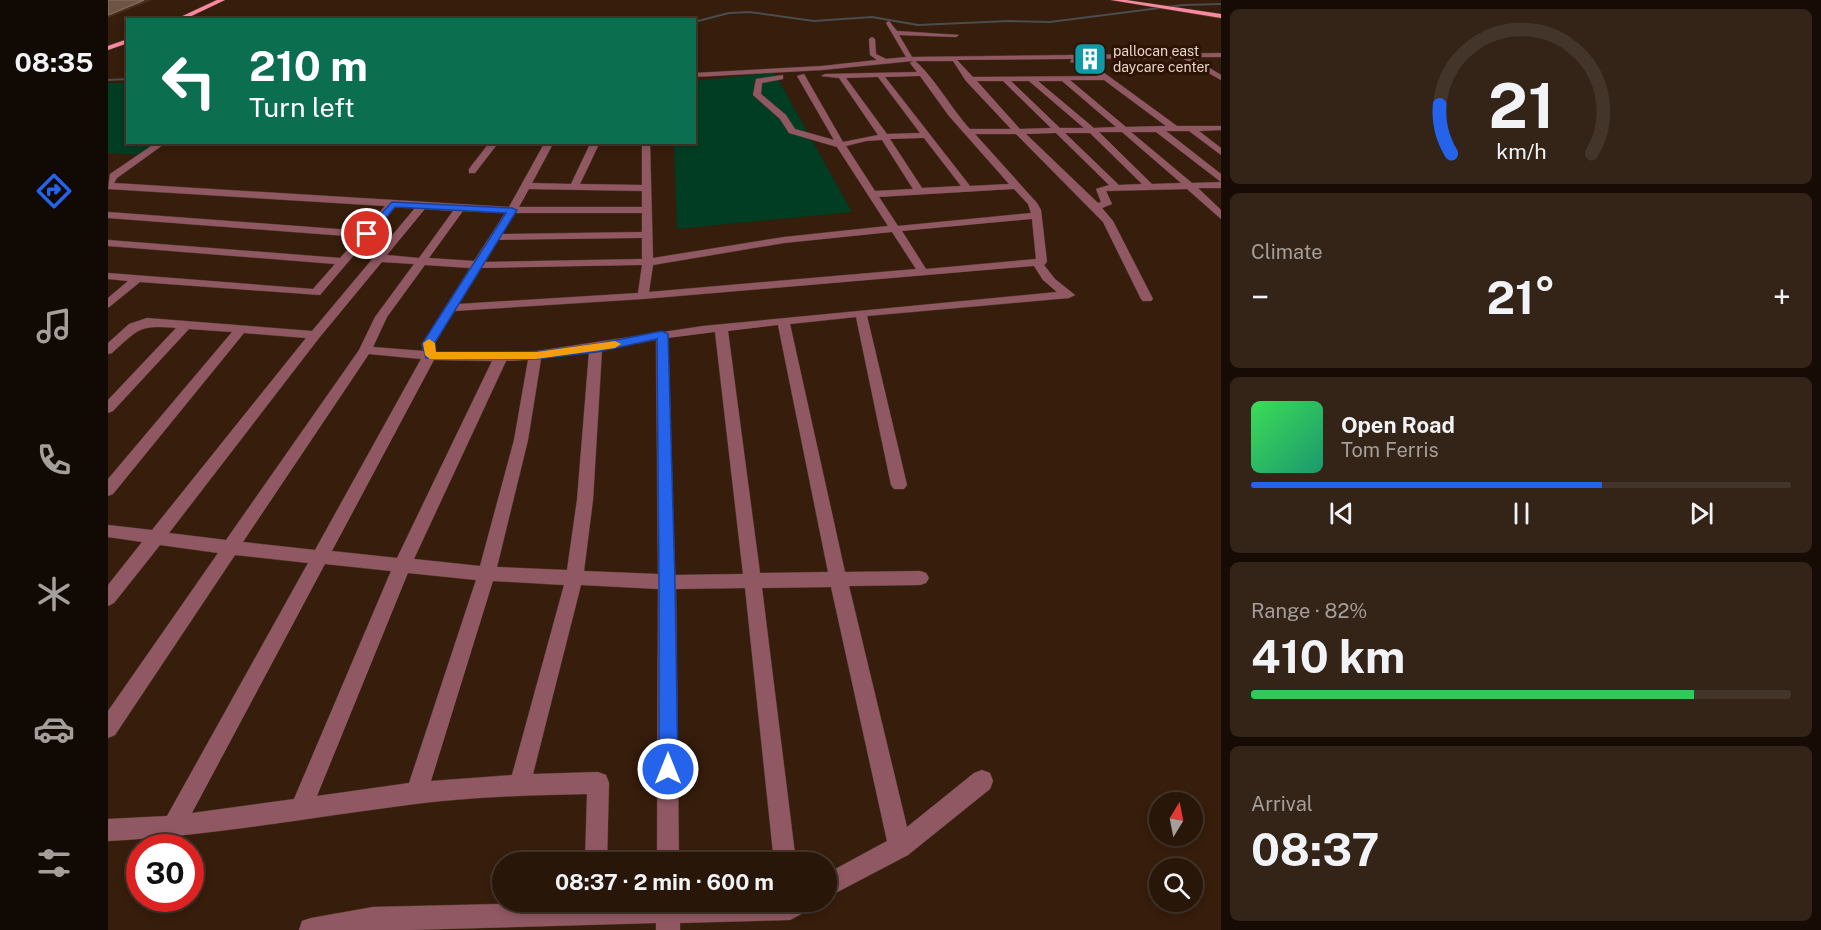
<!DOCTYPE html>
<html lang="en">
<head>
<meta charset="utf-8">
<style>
	body { margin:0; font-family:"Public Sans",sans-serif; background:#342317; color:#f1f3f6; height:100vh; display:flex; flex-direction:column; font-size:22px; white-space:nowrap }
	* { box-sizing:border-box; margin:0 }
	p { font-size:20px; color:#a59f9c }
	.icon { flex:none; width:33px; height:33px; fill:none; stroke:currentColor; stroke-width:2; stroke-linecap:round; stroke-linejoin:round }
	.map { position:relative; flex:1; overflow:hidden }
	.side { display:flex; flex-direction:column; gap:9px; padding:9px; background:#160c05; width:600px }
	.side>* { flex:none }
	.banner { position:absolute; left:18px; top:18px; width:570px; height:126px; border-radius:0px; box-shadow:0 3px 9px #0003,0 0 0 2px #44352a; background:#0b6e4f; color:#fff; overflow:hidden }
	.needle { width:39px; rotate:10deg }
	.tools { position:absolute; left:1041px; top:792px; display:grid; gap:12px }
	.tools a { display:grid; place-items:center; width:54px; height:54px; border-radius:50%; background:#281609; box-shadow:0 3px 9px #0003,0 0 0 2px #44352a; font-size:30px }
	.speed { position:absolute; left:18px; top:834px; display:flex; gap:12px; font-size:30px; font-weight:700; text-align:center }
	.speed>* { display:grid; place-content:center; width:78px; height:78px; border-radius:50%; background:#281609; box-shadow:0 3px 9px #0003,0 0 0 2px #44352a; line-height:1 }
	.speed .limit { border:9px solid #d22; background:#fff; color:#111 }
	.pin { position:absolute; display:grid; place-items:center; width:51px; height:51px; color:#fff; margin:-26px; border:3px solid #fff; border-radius:50%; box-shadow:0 2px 6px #0007 }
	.me { position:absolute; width:66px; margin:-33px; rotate:0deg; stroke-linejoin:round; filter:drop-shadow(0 0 4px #0008) }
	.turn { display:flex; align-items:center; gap:21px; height:126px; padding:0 24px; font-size:27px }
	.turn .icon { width:78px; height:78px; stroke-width:2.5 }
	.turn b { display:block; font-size:42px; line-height:51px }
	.big { font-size:45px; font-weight:700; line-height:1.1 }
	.side .card { flex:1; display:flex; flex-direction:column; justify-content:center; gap:9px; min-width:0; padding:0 21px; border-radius:9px; background:#342317 }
	.side .dial { align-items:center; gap:0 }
	.dial svg { height:156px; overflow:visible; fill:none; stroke:#44352a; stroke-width:7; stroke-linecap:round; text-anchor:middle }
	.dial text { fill:#f1f3f6; stroke:none }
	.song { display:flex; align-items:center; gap:18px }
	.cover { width:72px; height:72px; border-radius:9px; background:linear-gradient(135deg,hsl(130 70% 55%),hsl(160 70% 35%)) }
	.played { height:6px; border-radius:3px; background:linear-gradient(90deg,#2563eb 65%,#44352a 65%) }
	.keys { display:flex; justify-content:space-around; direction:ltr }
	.heat { display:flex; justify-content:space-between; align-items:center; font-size:33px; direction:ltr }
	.charge { height:9px; border-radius:4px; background:linear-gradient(90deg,#34c759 82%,#44352a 0) }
	.trip { position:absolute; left:384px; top:852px; width:345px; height:60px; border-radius:30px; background:#281609; box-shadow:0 3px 9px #0003,0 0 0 2px #44352a; font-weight:700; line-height:60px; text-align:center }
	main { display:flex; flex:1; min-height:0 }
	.dock { display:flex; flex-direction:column; width:108px; justify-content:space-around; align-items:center; background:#100904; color:#a59f9c }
	.dock .icon { width:42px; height:42px }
	.dock .selected { color:#2563eb }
	.dock b { font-size:27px; color:#f1f3f6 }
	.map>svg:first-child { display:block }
	.green { fill:#013d22 }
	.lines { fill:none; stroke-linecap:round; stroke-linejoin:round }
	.stream { stroke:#4a4d4e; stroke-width:2 }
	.minor-casing { stroke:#523a2b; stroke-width:1 }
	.major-casing { stroke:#523a2b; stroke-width:1 }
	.minor { fill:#905863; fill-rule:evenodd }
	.major { fill:#fc89a2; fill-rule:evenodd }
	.shaded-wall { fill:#492e1d }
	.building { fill:#6e5444; stroke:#816859; stroke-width:1.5 }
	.route { fill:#2563eb; stroke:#184099; stroke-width:1.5 }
	.slow { fill:#f59e0b }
	.labels { text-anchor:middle; stroke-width:6; stroke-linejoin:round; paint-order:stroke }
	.far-poi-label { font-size:14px; fill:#e7d5cb; stroke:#2c1304; text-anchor:start }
</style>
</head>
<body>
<main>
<nav class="dock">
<b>08:35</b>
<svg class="icon selected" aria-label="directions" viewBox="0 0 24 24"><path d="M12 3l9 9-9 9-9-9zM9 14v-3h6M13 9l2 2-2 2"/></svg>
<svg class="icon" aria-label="music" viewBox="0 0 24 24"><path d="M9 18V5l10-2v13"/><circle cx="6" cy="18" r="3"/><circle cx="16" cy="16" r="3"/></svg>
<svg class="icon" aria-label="phone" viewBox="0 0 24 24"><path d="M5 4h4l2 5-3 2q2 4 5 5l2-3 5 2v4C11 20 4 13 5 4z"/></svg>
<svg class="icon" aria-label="climate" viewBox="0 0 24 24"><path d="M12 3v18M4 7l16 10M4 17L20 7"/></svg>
<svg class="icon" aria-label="car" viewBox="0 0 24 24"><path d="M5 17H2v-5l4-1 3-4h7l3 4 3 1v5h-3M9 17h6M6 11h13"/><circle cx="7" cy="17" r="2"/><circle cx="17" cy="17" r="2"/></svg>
<svg class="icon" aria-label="filters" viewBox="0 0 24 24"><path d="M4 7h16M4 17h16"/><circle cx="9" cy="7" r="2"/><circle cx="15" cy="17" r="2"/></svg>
</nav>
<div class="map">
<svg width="1113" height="930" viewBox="0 0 1113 930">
	<rect width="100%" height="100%" fill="#361d0c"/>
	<path class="green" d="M666,72L744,212L569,229L566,143L586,142L587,81Z
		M0,83H19L20,142L49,143L30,155L0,153Z"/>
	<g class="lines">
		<path class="stream" d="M586,22L621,13L642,12L706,21L764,17L810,25L901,21L942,22L1075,5L1113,4
			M0,80L20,79"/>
		<g class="minor-casing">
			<path id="minor" d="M781,21L789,31L851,35L848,37L791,35L804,57L1113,53V57H1084L1113,75V80L1074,58L965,59L976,61L984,64L1069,126H1113V130L1091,131L1113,148V155L1081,131H1058L1113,174V182L1048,132H1023L1084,183L1113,182V188H1090L1113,210V219L1079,189L998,191L1004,204L994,208L1005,221L1045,299L1043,301H1035L1033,299L995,222L908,134H867L929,203L933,210L939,262L936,265L947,279L967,295L961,298L759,316L799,485L796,489H786L783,485L748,317L682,324L737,572L812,571L818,573L821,578L818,583L812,585L741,586L799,827L866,773L874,770L882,773L885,781L882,789L800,855L718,898V874L779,841L723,587L654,588L688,862H666L637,588L568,589L571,862H549L550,589L473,585L425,774L490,772L498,775L501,783L499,862H477L479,794C422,795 364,797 307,804C204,817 103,836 0,841V819L59,816L200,563L127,555L7,735L0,738V711L110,553L52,545L6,603L0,606V585L34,542L0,537V525L44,530L198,338L136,333L5,494L0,496V479L124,332L81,329L5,411L0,413V400L68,328C31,325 32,328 4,353L0,354V343L21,324L39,318L204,331L307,208L287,207L212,295L32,282L0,308V298L20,281L0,279V273L205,289L227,264L0,246V240L232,258L251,237L0,218V212L256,231L277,206L0,189L2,174L49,142H59L9,178L6,183L401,207L437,142H446L424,183L463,184L483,142H492L472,184L534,185V142H542L545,258L676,237L780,226L729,147L681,133L672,119L645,95L648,79L675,75V79L654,83L653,94L678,115L687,129L726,140L689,76L696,74L735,142L770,135L731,78L713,76L717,74L809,72L802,63L805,61L714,70L586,77V73L714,66L769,60L762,55L761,39L764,37L767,39L768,54L778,59L798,57L778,23ZM964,59L962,62L972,64L990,76L865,77L849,60ZM807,61H845L858,81L903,129H862C845,111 823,73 807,61ZM812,76L841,116L901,184L862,186L777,77ZM770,77L812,133L779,134L738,78ZM962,80H996L1058,126L1018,127ZM869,81H895L943,128L912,129ZM903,81H921L976,128H952ZM930,81H954L1008,127L986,128ZM991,132H1014L1073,183L1044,184ZM948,133L1001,185L988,189L993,202L990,203L918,134ZM957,133H982L1034,184L1011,185ZM816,138L853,186L814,188L782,139ZM774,140L805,189L767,191L738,146L758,141ZM421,189L534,191V207H411ZM906,189L920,204L923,213L790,226L771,197ZM317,209L345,211L311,258L279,255ZM355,211L397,213L366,261L321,258ZM407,213H534V232L394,234ZM924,219L928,259L818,269L794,231ZM784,232L808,269L541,292L545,265L676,243ZM534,238V259L377,262L390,240ZM274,262L306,264L267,317L251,350L118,540L61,533L211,338ZM317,265L362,268L314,344L315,351L265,347L279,317ZM534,265L530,293L351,304L373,268ZM926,266L935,280L949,292L595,326L429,351L386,353L328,352L326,344L346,311L535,299ZM670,325L720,572L652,573L620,331ZM607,332L635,574L567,575L560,338ZM548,340L550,574L476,571L485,500L494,350ZM481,352L469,500L459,570L389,567L420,440L433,359ZM261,354L313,359L207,550L135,542ZM326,360L384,361L289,558L224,551ZM420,360L406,440L372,566L306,559L398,361ZM217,564L283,571L186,799L84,813ZM300,573L368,580L301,783L209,796ZM385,581L456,585L404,775L323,781Z
				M382,142H391L367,173H361V169Z
				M476,902H705L701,910L682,920L572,923V930H548V923L302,930H191L194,921L203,918L265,907Z"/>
		</g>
		<g class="major-casing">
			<path id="major" d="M109,0H117L75,20H66Z
				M1003,0H1018L1113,14V18Z
				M20,39V43L0,50V46Z"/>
		</g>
		<use href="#minor" class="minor"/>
		<use href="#major" class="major"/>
	</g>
	<path class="shaded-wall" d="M36,0H44L0,18V15Z"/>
	<path class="building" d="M0,0H36L0,15Z"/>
	<path class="route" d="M284,202L404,208L409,210L326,344L327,352H428L489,344L554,331L560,334L567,582L570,769L567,776L560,779L553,776L551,769V582L549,339L489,352L428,359L318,358L314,344L398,213L287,207L263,236H256V232Z"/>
	<path class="slow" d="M321,339L327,343L328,352H428L507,341L513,344L507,348L428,359H322L317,355L315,343Z"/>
	<defs>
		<g id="building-square" transform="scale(1.725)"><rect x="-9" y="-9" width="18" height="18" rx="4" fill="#0f9aa8" stroke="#2c1304"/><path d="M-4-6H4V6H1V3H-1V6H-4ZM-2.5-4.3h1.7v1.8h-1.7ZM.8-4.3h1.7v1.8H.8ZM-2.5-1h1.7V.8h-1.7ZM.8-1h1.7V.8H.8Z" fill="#fff"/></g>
	</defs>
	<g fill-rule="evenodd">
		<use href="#building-square" x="982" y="59"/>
	</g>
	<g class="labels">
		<g class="far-poi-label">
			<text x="1005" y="56">pallocan east<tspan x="1005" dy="16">daycare center</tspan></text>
		</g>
	</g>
</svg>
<div class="tools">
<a><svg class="needle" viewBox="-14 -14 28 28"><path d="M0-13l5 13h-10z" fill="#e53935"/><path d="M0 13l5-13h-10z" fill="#a59f9c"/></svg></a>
<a><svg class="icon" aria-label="search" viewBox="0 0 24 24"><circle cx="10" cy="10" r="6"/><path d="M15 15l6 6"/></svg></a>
</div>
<div class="speed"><div class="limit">30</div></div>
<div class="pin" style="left:259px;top:234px;background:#d93025"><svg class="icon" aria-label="arrive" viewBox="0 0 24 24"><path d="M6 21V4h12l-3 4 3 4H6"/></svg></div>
<svg class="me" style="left:560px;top:769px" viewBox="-20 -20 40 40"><circle r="17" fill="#2563eb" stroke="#fff" stroke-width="3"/><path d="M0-11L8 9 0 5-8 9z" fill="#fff"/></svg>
<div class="trip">08:37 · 2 min · 600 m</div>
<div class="banner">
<div class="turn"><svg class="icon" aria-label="left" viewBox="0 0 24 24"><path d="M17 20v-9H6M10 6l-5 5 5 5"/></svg><div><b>210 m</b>Turn left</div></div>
</div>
</div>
<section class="side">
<div class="card dial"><svg viewBox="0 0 100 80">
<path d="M14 69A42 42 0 1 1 86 69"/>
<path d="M14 69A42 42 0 0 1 8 44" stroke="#2563eb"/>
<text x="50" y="56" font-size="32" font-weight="700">21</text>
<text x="50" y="72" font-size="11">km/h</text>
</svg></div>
<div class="card"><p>Climate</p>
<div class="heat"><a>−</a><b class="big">21°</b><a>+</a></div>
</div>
<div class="card">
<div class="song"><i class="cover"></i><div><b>Open Road</b><p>Tom Ferris</p></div></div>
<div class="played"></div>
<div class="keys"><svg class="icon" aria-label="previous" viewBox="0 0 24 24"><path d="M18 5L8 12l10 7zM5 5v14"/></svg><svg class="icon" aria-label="pause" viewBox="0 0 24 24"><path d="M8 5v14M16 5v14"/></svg><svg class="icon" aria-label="next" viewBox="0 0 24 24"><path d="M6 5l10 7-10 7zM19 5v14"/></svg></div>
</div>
<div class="card"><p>Range · 82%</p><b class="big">410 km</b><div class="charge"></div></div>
<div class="card"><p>Arrival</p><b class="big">08:37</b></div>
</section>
</main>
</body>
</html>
